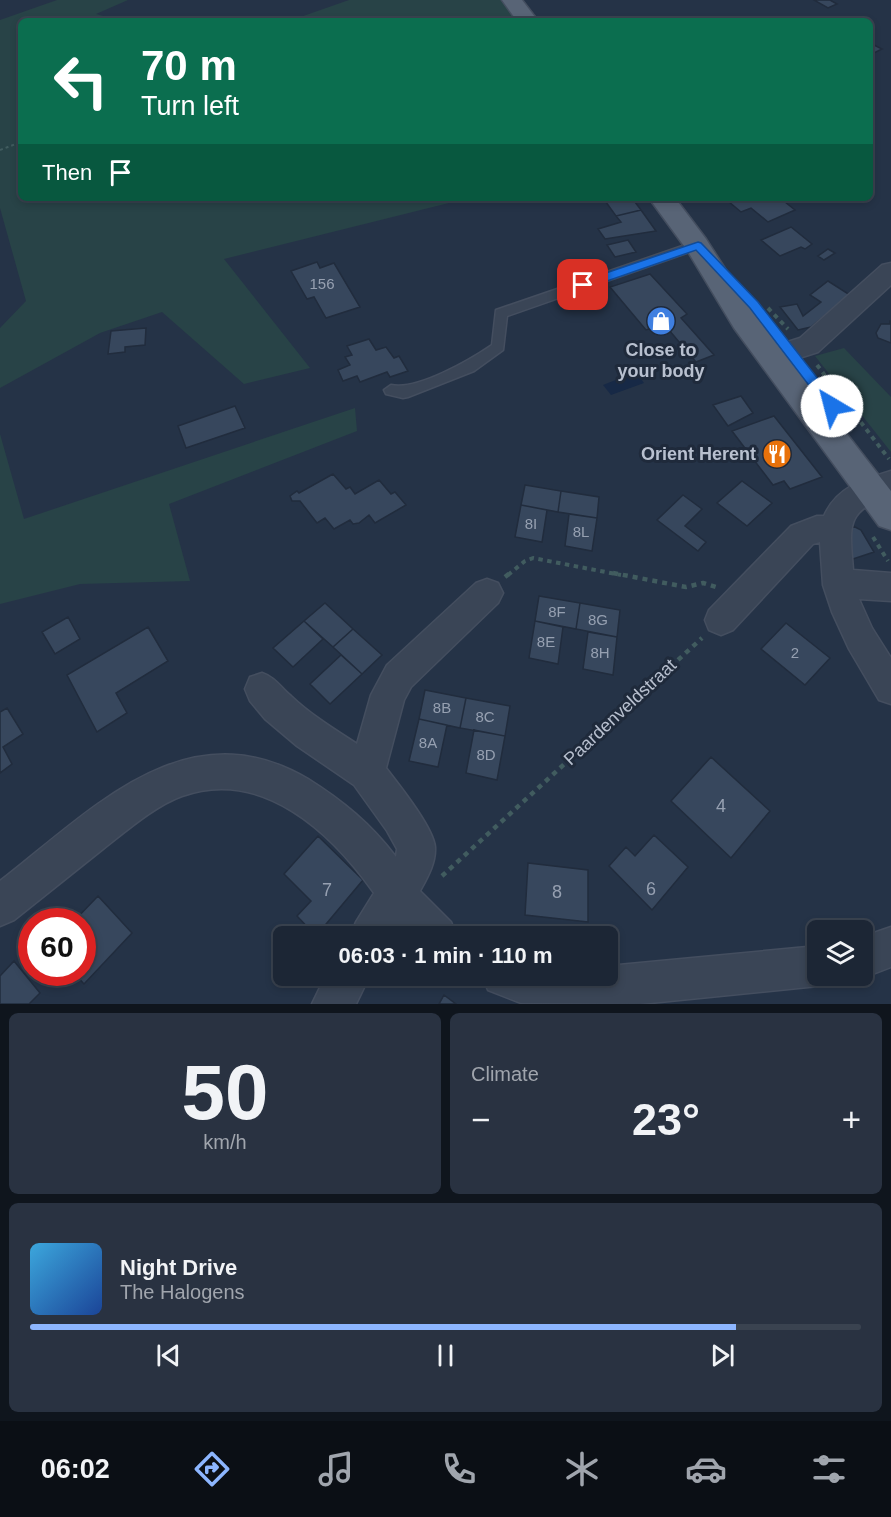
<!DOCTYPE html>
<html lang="en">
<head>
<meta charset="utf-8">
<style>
	body { margin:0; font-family:Arial,sans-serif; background:#293241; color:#f1f3f6; height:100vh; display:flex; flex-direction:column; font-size:22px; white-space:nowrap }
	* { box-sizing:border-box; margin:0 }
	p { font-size:20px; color:#a0a5ad }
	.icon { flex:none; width:33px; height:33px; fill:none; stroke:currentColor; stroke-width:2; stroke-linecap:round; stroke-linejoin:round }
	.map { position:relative; height:1004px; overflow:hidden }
	.side { display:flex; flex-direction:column; gap:9px; padding:9px; background:#0f151d; flex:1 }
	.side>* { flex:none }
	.hud { position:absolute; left:18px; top:18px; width:855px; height:183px; border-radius:9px; box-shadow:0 3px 9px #0003,0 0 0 2px #3a4350; background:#0b6e4f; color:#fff; overflow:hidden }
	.fabs { position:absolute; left:807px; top:920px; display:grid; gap:12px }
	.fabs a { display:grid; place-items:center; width:66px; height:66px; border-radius:9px; background:#1c2635; box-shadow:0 3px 9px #0003,0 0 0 2px #3a4350; font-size:30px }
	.speed { position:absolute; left:18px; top:908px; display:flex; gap:12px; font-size:30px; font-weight:700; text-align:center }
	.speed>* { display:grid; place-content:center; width:78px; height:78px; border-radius:50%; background:#1c2635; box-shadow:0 3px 9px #0003,0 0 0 2px #3a4350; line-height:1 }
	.speed .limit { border:9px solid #d22; background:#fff; color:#111 }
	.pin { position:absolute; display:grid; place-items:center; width:51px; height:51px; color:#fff; margin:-26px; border-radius:12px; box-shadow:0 3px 9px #0006 }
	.me { position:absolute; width:66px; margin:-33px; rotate:323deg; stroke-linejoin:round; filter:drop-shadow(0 0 4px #0008) }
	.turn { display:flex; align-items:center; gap:21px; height:126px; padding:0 24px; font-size:27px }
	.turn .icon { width:78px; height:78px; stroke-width:2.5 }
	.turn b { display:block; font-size:42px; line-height:51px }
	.then { display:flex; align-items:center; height:57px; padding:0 24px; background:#0003; gap:12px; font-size:22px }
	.big { font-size:45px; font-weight:700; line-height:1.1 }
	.side .tile { flex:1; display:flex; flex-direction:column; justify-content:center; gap:9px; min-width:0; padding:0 21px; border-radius:9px; background:#293241 }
	.side .dial { align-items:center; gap:0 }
	.dial b { font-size:78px; line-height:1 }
	.song { display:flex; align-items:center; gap:18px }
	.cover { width:72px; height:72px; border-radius:9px; background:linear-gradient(135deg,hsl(200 70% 55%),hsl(220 70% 35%)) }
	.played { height:6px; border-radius:3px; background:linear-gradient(90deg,#8db6ff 85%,#3a4350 85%) }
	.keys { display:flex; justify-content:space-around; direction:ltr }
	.heat { display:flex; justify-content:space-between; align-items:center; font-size:33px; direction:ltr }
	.side .tiles { flex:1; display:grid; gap:9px; grid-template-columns:1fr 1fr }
	.tile:last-child { grid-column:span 2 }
	.trip { position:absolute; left:273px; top:926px; width:345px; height:60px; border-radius:9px; background:#1c2635; box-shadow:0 3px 9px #0003,0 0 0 2px #3a4350; font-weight:700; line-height:60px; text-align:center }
	.menu { display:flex; height:96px; justify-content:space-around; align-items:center; background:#0b0f15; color:#a0a5ad }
	.menu .icon { width:42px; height:42px }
	.menu .active { color:#8db6ff }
	.menu b { font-size:27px; color:#f1f3f6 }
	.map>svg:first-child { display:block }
	.green { fill:#284347 }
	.water { fill:#172946 }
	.building { fill:#37475d; stroke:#212c3d; stroke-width:1.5 }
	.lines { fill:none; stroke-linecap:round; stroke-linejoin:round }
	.lane-casing { stroke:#444e5f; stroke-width:3 }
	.street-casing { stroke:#444e5f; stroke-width:3 }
	.primary-casing { stroke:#444e5f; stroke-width:3 }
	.path-far2 { stroke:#415c5f; stroke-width:2; stroke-dasharray:3 3; stroke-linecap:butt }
	.path-far1 { stroke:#415c5f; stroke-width:4; stroke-dasharray:4.5 4.5; stroke-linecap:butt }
	.path { stroke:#415c5f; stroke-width:4.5; stroke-dasharray:5 5; stroke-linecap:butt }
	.lane { fill:#3a4556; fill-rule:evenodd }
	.street { fill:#3a4556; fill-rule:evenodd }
	.primary { fill:#586476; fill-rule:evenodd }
	.route { fill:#1a73e8; stroke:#114b97; stroke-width:1.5 }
	.labels { text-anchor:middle; stroke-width:6; stroke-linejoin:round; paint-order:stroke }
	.number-label { font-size:15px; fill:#96a0b1 }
	.poi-label { font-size:18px; font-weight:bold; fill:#b8c0cf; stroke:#1f2a3b }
	.street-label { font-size:18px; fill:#b8c0cf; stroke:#1f2a3b }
	.near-number-label { font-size:18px; fill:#96a0b1 }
</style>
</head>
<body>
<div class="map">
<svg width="891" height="1004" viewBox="0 0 891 1004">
	<rect width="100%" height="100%" fill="#253347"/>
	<path class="green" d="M57,0H128L96,14L122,21H21V198H469L224,259L310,368L244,384L162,312L100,333L0,388V328L26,301L0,208V20Z
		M349,0H503L520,21H289Z
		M844,348L891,397V452L815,356Z
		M355,408L357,431L169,504L190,581L80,584L0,604V434L24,519Z"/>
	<path class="water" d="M636,372L644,383L611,395L603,385Z"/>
	<path class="building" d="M814,0H830L837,4L828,8Z
		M870,43L882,49L870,55Z
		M603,198H632L641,210L616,216Z
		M736,198H780L795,210L768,222L751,208L741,212L728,201Z
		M641,210L656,231L605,239L598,229L621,222L616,216Z
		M791,227L812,244L805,249L801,247L780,256L761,240Z
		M628,240L636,252L615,257L607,245Z
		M828,249L835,253L824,260L818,256Z
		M317,262L320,268L334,263L360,307L326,318L314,297L307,299L291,271Z
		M650,274L687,314L681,318L714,355L696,362L664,324L646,330L610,287Z
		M828,281L850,295L811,327L798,330L780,307L797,304L803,316L821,302L810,295Z
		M890,321H891V343L878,338L876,333L881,324H890Z
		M146,328L145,345L125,347V352L108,354L111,331Z
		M369,339L376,350L386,347L394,358L399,356L408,371L390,377L387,372L360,382L357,376L343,381L338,370L350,365L345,357L352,355L347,346Z
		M741,396L753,413L728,426L713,405Z
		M235,406L245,428L186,448L178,426Z
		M774,416L822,477L790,489L784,481L773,485L732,431Z
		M333,474L346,489L350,487L355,494L379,480L391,494L395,492L406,505L375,523L369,515L359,523L353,524L350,520L334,529L325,518L317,523L300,501H292L290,496L297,491L299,493Z
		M742,481L772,503L747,526L717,503Z
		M525,485L561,491L558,512L521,505Z
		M561,491L599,497L597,518L558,512Z
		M683,495L702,509L685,526L706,542L698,551L657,520Z
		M521,505L547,510L542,542L515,537Z
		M569,514L597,518L592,551L565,546Z
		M853,526L861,530L874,552L850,560L849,531Z
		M539,596L580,603L576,629L535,621Z
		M325,603L353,629L333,647L304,621Z
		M580,603L620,610L617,637L576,629Z
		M68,617L80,639L55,654L42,632Z
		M304,621L323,639L293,667L273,648Z
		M535,621L563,627L558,664L529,658Z
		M786,623L830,658L805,685L761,649Z
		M148,627L168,661L116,693L127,713L97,732L67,675Z
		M353,629L382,655L362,674L333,647Z
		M588,632L617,637L613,675L583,669Z
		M341,655L362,674L330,704L310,684Z
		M425,690L466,698L460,728L419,719Z
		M466,698L510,706L505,736L460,728Z
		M7,708L23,734L3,747L12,764L0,773V712Z
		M419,719L447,725L438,767L409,761Z
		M474,730L505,736L497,780L466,773Z
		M711,757L770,811L731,858L671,801Z
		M654,835L688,867L652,910L609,866L626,847L635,856Z
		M318,836L363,880L316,936L297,916L311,901L284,874Z
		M528,863L588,870V922L525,915Z
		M98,896L132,933L84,984L73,972H82V921H74Z
		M14,961L40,993L29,1004H0V976Z
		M444,995L456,1004H439Z"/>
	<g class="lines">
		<g class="lane-casing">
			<path id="lane" d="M697,241L703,245L701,248L507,316L503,350L474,371L408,397L403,398L386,394L384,390L391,385C417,391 470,360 492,345L496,310Z"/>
		</g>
		<g class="street-casing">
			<path id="street" d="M891,263V285L818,352L771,367L762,364L758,357L762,350L800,338L882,265Z
				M891,471V495C844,511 850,527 853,570L891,573V601L859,599L872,628L891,658V704L879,700L849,649L832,612L823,585L820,542L813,544L733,630L721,635L709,630L705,620L709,610L791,526L817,516H824C837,487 862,480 891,471Z
				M487,579L498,583L503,593L498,603L411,687L404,700L386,768C399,785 433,827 435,847C436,863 427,878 420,891L451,922L457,936H409L398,925L392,936H350L356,922L374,893C332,833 262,767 182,796C156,805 125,832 103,849C73,873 44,896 14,920L0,926V881C92,810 186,707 308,779C343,801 371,824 396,857L397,849L387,831L354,785L297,746L265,719L250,701L245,689L250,677L262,673C276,678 280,687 291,696C311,715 334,729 357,744L371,695L387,665L476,583Z
				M891,927V967L862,978L854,975H862V937Z
				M818,946V975H835L832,980L818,986L640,1004L521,1003L488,990L482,975H608V966Z
				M326,975H370L356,1004H312Z"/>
		</g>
		<g class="primary-casing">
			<path id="primary" d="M502,0H522L538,21H517Z
				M649,198H675L706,239L754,314L891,491V530L879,526L734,328L687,250Z"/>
		</g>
		<path class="path-far2" d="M0,150L21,142"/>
		<path class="path-far1" d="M768,308L788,329
			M817,365L889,459
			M873,537L888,561
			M508,575L525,561L533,558L621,575"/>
		<path class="path" d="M613,573L686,587L703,583L716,587
			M505,577L510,573
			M442,876L702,638"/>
		<use href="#lane" class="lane"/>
		<use href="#street" class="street"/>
		<use href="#primary" class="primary"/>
	</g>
	<path class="route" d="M698,242L701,243L758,302L836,402L838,406L836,409H827L750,308L696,250L587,288L583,289L577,285L579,282Z"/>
	<defs>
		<g id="shop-disc" transform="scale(1.5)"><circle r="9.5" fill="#3f7fe0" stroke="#1f2a3b"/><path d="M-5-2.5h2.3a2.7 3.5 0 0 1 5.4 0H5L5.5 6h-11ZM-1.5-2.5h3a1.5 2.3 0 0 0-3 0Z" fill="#fff"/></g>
		<g id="restaurant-disc" transform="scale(1.5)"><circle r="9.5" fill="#e8710a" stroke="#1f2a3b"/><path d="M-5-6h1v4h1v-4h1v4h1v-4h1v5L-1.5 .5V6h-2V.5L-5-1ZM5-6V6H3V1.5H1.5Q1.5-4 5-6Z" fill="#fff"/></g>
	</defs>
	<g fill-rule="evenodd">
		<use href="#shop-disc" x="661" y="321"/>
		<use href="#restaurant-disc" x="777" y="454"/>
	</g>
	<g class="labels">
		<g class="number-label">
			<text x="322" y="289">156</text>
			<text x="531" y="529">8I</text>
			<text x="581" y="537">8L</text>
			<text x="557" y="617">8F</text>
			<text x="598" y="625">8G</text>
			<text x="546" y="647">8E</text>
			<text x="600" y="658">8H</text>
			<text x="795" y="658">2</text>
			<text x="442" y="713">8B</text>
			<text x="485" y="722">8C</text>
			<text x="428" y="748">8A</text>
			<text x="486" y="760">8D</text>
		</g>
		<g class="poi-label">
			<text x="661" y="356">Close to<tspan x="661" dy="21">your body</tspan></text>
			<text x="756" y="460" text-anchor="end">Orient Herent</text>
		</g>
		<g class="street-label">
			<text transform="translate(620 712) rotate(-43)" y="6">Paardenveldstraat</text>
		</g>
		<g class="near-number-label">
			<text x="721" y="812">4</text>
			<text x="651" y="895">6</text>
			<text x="327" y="896">7</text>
			<text x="557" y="898">8</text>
		</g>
	</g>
</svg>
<div class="fabs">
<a><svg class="icon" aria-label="layers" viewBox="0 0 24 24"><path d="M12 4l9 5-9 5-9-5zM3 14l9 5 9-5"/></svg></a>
</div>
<div class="speed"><div class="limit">60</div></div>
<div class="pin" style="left:583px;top:285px;background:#d93025"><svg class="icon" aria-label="arrive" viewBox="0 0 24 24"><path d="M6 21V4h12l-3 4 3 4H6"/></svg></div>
<svg class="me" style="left:832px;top:406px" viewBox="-20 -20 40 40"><circle r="19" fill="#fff"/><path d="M0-13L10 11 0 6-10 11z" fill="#1a73e8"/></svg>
<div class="trip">06:03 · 1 min · 110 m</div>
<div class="hud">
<div class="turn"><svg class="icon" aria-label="left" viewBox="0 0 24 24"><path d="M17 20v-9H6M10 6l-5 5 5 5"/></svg><div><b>70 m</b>Turn left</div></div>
<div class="then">Then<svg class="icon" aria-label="arrive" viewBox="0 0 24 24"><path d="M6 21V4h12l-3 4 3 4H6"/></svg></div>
</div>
</div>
<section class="side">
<div class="tiles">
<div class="tile dial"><b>50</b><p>km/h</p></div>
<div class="tile"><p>Climate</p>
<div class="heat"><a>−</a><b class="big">23°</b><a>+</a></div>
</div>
<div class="tile">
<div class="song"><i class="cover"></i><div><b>Night Drive</b><p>The Halogens</p></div></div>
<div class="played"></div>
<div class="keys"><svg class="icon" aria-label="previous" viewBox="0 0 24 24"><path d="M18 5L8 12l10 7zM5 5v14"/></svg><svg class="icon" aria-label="pause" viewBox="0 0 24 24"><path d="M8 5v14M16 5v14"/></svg><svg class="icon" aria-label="next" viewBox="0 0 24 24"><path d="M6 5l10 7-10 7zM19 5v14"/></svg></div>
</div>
</div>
</section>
<nav class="menu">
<b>06:02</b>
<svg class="icon active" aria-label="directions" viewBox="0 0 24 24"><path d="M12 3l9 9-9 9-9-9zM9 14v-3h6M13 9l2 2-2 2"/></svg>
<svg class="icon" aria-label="music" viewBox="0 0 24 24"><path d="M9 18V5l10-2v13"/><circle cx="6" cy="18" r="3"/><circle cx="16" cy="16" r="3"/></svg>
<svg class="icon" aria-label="phone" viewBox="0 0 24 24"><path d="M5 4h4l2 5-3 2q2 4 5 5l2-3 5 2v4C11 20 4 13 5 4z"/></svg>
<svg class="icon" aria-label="climate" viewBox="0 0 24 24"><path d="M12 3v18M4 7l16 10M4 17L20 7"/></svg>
<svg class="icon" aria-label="car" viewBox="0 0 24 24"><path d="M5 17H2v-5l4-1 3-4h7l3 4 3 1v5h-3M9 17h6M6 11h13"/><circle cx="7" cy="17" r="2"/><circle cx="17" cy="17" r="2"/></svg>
<svg class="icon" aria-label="filters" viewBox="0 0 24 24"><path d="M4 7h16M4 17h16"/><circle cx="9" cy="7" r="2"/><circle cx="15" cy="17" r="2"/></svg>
</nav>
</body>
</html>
